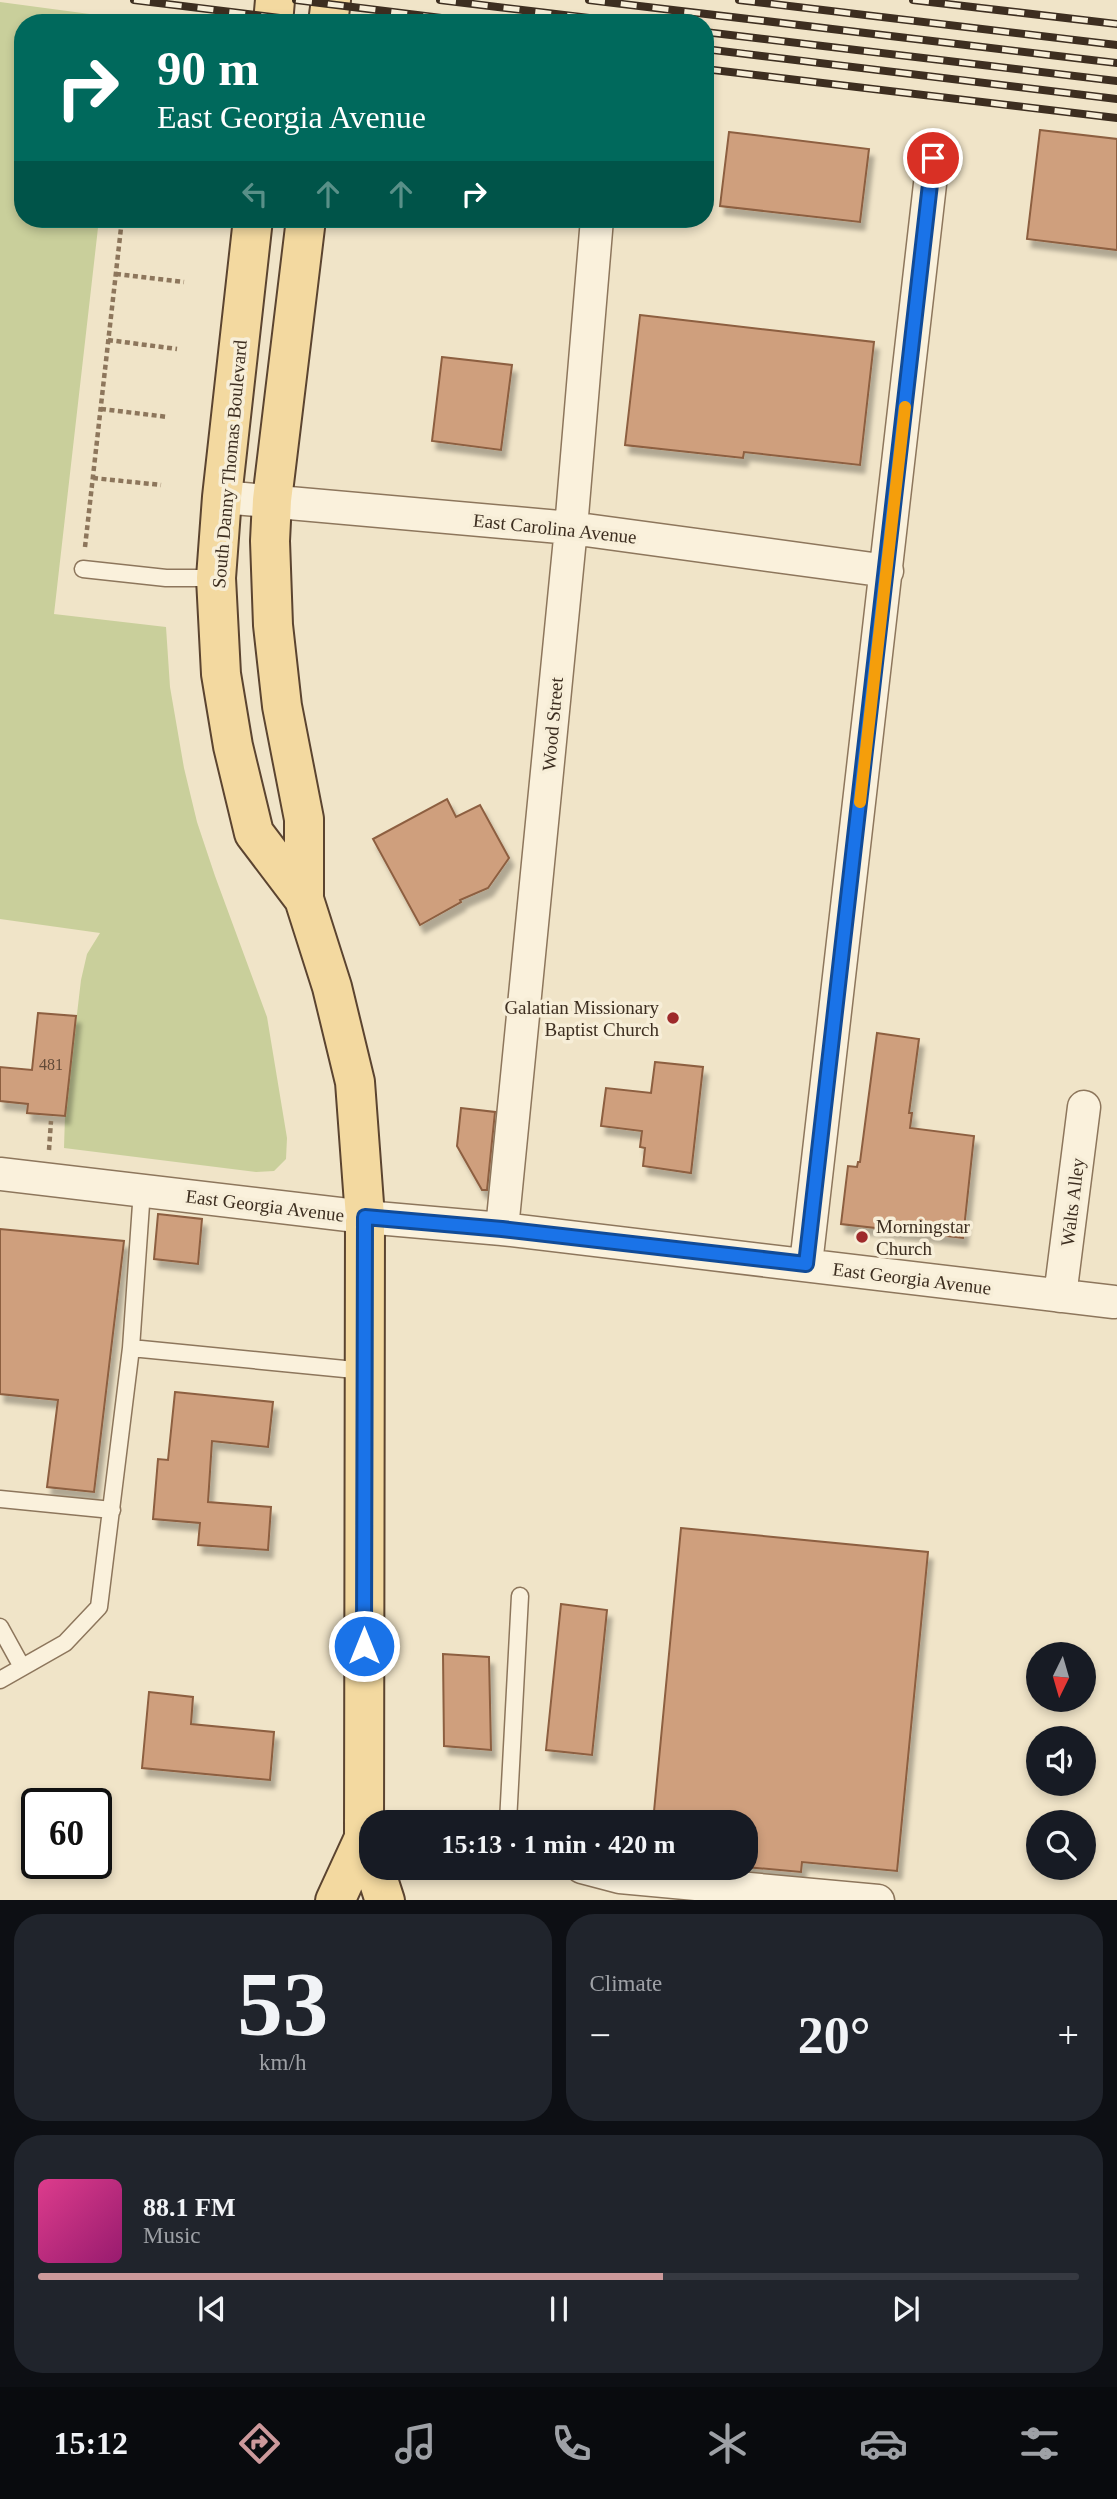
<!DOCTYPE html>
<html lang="en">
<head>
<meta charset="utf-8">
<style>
	body { margin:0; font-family:Georgia,serif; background:#20242c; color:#f1f3f6; height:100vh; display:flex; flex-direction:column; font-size:26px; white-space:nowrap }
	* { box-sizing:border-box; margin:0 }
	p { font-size:23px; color:#9ea1a6 }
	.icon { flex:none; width:38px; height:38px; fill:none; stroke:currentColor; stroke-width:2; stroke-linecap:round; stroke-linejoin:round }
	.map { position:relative; height:1900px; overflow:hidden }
	.details { display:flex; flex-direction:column; gap:14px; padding:14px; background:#0d0f14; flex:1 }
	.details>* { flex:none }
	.hud { position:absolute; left:14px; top:14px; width:700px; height:214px; border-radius:28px; box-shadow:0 4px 10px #0003; background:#00695c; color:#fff; overflow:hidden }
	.needle { width:46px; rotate:185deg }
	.controls { position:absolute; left:1026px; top:1642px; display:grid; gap:14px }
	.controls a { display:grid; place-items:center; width:70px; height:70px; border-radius:50%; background:#171b24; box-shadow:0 4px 10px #0003; font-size:35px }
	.speed { position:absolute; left:21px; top:1788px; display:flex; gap:14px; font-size:35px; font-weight:700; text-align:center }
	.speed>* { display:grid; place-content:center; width:91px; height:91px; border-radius:50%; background:#171b24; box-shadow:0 4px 10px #0003; line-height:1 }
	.speed .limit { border:4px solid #111; border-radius:10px; background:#fff; color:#111 }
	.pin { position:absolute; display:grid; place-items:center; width:60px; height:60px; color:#fff; margin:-30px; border:4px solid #fff; border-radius:50%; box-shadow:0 2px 7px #0007 }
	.me { position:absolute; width:77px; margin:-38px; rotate:0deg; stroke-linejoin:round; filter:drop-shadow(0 0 5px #0008) }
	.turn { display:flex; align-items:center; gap:24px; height:147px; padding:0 28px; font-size:32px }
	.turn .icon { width:91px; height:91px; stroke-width:2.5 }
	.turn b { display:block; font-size:49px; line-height:60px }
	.lanes { display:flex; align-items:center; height:66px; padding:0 28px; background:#0003; justify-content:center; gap:35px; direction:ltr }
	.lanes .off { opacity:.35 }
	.big { font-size:52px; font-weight:600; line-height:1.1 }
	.details .tile { flex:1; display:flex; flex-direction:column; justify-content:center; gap:10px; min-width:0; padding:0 24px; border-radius:28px; background:#20242c }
	.details .dial { align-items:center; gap:0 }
	.dial b { font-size:91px; line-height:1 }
	.song { display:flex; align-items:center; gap:21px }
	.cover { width:84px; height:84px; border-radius:10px; background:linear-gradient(135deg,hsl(330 70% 55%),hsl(320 70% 35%)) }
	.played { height:7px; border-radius:4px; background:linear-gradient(90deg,#cc999b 60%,#363941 60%) }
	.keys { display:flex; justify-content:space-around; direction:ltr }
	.heat { display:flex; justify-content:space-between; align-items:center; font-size:38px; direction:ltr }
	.details .tiles { flex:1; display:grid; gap:14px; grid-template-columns:1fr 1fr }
	.tile:last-child { grid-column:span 2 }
	.trip { position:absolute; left:359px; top:1810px; width:399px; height:70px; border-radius:28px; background:#171b24; box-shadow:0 4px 10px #0003; font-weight:600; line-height:70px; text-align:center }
	.tab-bar { display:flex; height:112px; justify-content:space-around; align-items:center; background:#090b0e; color:#9ea1a6 }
	.tab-bar .icon { width:49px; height:49px }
	.tab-bar .active { color:#cc999b }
	.tab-bar b { font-size:32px; color:#f1f3f6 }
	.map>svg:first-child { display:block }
	.green { fill:#c9cf9b }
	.building { fill:#cf9f7d; stroke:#8d5f41; stroke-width:2; filter:url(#shadow) }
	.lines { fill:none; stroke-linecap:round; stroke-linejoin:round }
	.service-casing { stroke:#8d765c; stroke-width:19 }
	.minor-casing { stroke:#8d765c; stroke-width:35 }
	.primary-casing { stroke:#5b4430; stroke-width:42 }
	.path { stroke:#8d765c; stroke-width:4.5; stroke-dasharray:5 3.5; stroke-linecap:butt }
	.service { stroke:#faf1dc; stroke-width:16 }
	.minor { stroke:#faf1dc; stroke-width:32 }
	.primary { stroke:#f3d9a0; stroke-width:38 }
	.rail-casing { stroke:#3d2e20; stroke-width:8 }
	.rail { stroke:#f7eed8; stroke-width:5; stroke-dasharray:16; stroke-linecap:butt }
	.route-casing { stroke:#114b97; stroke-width:18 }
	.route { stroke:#1a73e8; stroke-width:12 }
	.slow { stroke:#f59e0b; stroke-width:12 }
	.poi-dot { fill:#9e2a2b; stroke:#f7eed8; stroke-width:2.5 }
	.labels { text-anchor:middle; stroke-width:7; stroke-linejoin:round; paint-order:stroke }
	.number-label { font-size:16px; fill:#624a37 }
	.street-label { font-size:19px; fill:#3d2e20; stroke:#f7eed8 }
	.poi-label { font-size:19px; fill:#3d2e20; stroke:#f7eed8; text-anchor:end }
</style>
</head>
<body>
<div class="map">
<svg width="1117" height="1901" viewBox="0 0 1117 1901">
	<defs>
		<filter id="shadow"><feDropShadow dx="4.5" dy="8" stdDeviation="2" flood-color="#0004"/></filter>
	</defs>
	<rect width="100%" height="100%" fill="#f0e4c8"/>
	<path class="green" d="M0,2L157,23H23V219H99L54,614L166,627L170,687L184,768L197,822L215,876L267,1017L287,1138L286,1159L274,1171L256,1172L64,1148L65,1116L81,980L87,954L100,933L0,919Z"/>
	<path class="building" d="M1040,130L1117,139V250L1027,239Z
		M729,132L869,149L860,222L720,206Z
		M640,315L874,342L860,465L744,452L743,458L625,445Z
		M442,357L512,365L501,450L432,441Z
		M447,799L456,817L480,805L509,858L488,888L460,900L461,902L420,925L373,839Z
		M38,1013L76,1016L65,1116L27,1113L28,1104L0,1101V1067L32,1070Z
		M877,1033L919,1039L909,1113H912L910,1128L974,1136L963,1238L841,1224L848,1166L857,1167L858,1162H860Z
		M655,1062L703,1067L691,1173L643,1166L645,1148L640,1147L642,1131L601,1126L606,1088L651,1093Z
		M461,1108L495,1112L487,1190H482L457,1146Z
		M158,1214L202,1219L198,1264L154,1259Z
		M0,1229L124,1241L94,1492L47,1487L58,1400L0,1394Z
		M175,1392L273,1402L268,1447L212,1441L208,1502L271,1507L268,1550L198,1545L200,1523L153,1519L158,1459L168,1460Z
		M681,1528L928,1552L897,1871L802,1862L801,1872L746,1867V1822H653Z
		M561,1604L607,1610L592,1755L546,1750Z
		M443,1654L489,1657L491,1750L444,1746Z
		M149,1692L193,1697L191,1724L274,1732L270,1780L142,1768Z"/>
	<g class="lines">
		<g class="service-casing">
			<path id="service" d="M83,569L166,578H216
				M131,1348L365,1371
				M0,1499L112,1510
				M0,1627L22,1667
				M0,1680L65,1643L99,1607L131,1348L142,1190
				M508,1822L520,1596"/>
		</g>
		<g class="minor-casing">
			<path id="minor" d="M222,497L571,528L887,571
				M0,1174L365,1217L502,1229L1114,1302
				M502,1229L571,528L597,219
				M806,1264L933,158
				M1060,1296L1084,1107
				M582,1867L620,1877L878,1901"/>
		</g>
		<g class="primary-casing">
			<path id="primary" d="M273,23L275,0
				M328,23L331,0
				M253,219L222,497L216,578L221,674L233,746L254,833L304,899
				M306,219L272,500L270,541L273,625L282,706L304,819V899L332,987L355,1082L365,1217L364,1838L371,1859
				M374,1867L385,1901
				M335,1901L364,1838"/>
		</g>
		<path class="path" d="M116,274L184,282
			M108,340L177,349
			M101,409L168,417
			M93,478L161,485
			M85,547L122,219
			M49,1150L51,1121"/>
		<use href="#service" class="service"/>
		<use href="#minor" class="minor"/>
		<use href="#primary" class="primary"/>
		<g class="rail-casing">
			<path id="rail" d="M134,0L320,23
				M296,0L482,23
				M440,0L631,23
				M589,0L1117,63
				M739,0L1117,45
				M913,0L1117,24
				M705,32L1117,81
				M705,49L1117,99
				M705,69L1117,118"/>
		</g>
		<use href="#rail" class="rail"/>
	</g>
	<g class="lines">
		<g class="route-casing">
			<path id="route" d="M364,1646L365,1217L502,1229L806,1264L933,158"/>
		</g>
		<use href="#route" class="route"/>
		<path class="slow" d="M860,802L905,407"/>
	</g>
	<g class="poi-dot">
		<circle cx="673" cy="1018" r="7"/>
		<circle cx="862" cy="1237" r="7"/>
	</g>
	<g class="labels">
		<g class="number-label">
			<text x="51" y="1070">481</text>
		</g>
		<g class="street-label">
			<text transform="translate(229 464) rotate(-85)" y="7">South Danny Thomas Boulevard</text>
			<text transform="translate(555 528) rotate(6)" y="7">East Carolina Avenue</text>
			<text transform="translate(552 724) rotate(-85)" y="7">Wood Street</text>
			<text transform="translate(1072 1202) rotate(-83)" y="7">Walts Alley</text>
			<text transform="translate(265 1205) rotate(7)" y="7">East Georgia Avenue</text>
			<text transform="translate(912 1278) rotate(7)" y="7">East Georgia Avenue</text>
		</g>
		<g class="poi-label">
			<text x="659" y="1014">Galatian Missionary<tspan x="659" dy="22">Baptist Church</tspan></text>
			<text x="876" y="1233" text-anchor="start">Morningstar<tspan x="876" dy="22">Church</tspan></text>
		</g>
	</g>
</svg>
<div class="controls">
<a><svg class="needle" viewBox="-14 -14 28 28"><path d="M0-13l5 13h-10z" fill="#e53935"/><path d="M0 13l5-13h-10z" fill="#9ea1a6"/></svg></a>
<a><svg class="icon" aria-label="sound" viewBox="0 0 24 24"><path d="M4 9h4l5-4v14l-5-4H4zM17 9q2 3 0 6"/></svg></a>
<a><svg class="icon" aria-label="search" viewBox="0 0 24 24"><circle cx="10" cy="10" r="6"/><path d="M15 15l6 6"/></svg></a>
</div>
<div class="speed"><div class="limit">60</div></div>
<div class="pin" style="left:933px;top:158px;background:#d93025"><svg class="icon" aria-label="arrive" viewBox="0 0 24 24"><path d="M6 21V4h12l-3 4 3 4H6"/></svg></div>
<svg class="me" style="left:364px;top:1646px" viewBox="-20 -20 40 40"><circle r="17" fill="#1a73e8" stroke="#fff" stroke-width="3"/><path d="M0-11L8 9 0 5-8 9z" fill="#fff"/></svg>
<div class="trip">15:13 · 1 min · 420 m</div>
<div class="hud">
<div class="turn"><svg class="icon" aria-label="right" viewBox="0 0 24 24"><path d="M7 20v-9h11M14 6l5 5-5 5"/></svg><div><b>90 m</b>East Georgia Avenue</div></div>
<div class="lanes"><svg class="icon off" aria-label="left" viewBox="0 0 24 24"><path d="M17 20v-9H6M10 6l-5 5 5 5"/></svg><svg class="icon off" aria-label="ahead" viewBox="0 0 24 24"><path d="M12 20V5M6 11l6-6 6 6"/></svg><svg class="icon off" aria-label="ahead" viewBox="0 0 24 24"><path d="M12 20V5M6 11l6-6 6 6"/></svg><svg class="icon" aria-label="right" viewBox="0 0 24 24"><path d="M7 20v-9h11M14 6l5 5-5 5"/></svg></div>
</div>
</div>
<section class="details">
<div class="tiles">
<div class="tile dial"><b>53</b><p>km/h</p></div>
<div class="tile"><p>Climate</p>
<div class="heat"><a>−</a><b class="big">20°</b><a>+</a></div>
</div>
<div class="tile">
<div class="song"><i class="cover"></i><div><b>88.1 FM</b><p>Music</p></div></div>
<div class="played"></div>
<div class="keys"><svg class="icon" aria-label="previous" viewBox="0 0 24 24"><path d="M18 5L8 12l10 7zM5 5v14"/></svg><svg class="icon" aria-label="pause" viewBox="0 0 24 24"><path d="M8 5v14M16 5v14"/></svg><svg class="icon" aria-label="next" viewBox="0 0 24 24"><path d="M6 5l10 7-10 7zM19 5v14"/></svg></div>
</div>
</div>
</section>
<nav class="tab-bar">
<b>15:12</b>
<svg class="icon active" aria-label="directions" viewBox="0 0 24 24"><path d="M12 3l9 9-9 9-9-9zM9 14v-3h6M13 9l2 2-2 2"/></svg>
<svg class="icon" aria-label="music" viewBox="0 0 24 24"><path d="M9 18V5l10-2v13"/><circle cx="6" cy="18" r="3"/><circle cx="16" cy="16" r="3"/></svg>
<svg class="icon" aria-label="phone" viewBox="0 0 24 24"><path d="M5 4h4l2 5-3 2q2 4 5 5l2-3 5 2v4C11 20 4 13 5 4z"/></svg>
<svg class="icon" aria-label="climate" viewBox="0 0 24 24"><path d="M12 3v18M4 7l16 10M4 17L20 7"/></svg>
<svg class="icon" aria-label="car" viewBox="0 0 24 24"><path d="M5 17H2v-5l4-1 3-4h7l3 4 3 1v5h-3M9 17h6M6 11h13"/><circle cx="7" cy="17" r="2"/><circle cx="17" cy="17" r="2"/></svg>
<svg class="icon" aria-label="filters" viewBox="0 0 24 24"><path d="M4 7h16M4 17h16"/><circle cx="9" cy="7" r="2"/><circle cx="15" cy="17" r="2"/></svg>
</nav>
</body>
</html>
